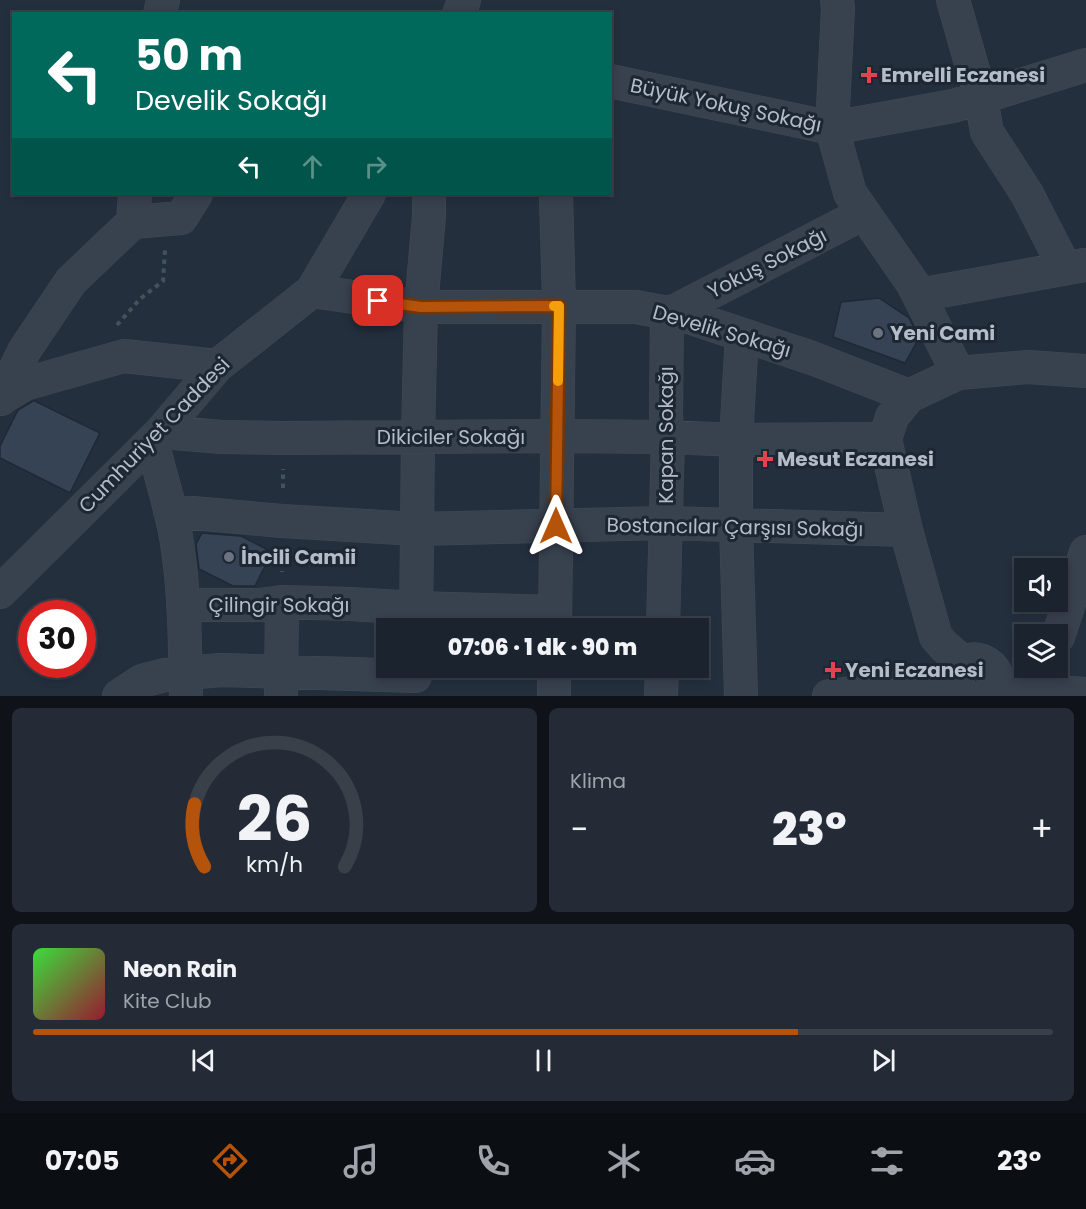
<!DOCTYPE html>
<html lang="tr">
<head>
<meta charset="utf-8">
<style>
	body { margin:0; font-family:Poppins,sans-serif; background:#242b36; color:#f1f3f6; height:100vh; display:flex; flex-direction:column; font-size:22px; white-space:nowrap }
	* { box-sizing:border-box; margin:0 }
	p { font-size:20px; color:#a0a4aa }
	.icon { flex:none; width:33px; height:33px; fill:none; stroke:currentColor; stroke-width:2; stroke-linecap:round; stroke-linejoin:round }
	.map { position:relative; height:696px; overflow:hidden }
	.side { display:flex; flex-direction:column; gap:12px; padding:12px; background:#0f1319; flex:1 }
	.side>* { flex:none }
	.hud { position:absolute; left:12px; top:12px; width:600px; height:183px; border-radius:0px; box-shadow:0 3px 9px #0003,0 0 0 2px #39404a; background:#00695c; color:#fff; overflow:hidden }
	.tools { position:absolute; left:1014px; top:558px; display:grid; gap:12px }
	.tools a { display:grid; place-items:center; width:54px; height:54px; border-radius:0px; background:#1b232e; box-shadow:0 3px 9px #0003,0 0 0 2px #39404a; font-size:30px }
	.speed { position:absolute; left:18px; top:600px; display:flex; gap:12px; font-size:30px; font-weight:700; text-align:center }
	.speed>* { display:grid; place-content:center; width:78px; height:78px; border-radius:50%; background:#1b232e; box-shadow:0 3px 9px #0003,0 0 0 2px #39404a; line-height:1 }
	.speed .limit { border:9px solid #d22; background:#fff; color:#111 }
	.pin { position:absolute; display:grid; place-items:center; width:51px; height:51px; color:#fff; margin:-26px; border-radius:12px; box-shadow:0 3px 9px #0006 }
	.me { position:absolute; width:66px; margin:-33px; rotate:0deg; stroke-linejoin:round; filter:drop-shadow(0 0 4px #0008) }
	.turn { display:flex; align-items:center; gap:21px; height:126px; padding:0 24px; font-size:27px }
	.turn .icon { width:78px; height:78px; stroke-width:2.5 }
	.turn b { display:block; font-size:42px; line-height:51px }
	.lanes { display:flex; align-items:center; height:57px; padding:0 24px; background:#0003; justify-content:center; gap:30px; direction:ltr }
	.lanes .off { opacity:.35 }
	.big { font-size:45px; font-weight:800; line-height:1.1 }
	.side .tile { flex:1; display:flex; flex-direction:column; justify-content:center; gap:9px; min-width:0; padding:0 21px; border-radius:9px; background:#242b36 }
	.side .dial { align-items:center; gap:0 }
	.dial svg { height:156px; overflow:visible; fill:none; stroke:#39404a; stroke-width:7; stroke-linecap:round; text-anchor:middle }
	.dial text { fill:#f1f3f6; stroke:none }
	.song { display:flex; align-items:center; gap:18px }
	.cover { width:72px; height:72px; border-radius:9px; background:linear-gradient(135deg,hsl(120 70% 55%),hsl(350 70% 35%)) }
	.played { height:6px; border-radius:3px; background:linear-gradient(90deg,#b45309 75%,#39404a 75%) }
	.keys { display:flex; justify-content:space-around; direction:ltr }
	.heat { display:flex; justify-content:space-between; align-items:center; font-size:33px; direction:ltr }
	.side .tiles { flex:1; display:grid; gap:12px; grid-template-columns:1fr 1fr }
	.tile:last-child { grid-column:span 2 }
	.trip { position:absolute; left:376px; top:618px; width:333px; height:60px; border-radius:0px; background:#1b232e; box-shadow:0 3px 9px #0003,0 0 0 2px #39404a; font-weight:800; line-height:60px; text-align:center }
	.tab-bar { display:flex; height:96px; justify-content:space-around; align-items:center; background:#0b0e12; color:#a0a4aa }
	.tab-bar .icon { width:42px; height:42px }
	.tab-bar .selected { color:#b45309 }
	.tab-bar b { font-size:27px; color:#f1f3f6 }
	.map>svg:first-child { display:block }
	.building { fill:#364354; stroke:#1f2835; stroke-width:1.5 }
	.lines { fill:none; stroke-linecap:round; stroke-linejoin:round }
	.minor-casing { stroke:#414a57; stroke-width:34 }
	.path { stroke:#3f5557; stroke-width:4; stroke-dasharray:4.5 4.5; stroke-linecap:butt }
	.minor { stroke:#38414e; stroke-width:33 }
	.route-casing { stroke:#753606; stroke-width:15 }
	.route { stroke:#b45309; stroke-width:10 }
	.slow { stroke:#f59e0b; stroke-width:10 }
	.health-dot { fill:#e0444e; stroke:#1d2633; stroke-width:2 }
	.worship-dot { fill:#6b7280; stroke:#1d2633; stroke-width:2 }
	.labels { text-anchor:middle; stroke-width:6; stroke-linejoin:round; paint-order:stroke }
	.poi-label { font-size:20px; font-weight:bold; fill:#b4bcc9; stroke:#1d2633; text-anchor:start }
	.street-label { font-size:20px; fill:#b4bcc9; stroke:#1d2633 }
</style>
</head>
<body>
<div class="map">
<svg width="1086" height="696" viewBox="0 0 1086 696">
	<rect width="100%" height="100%" fill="#242f3e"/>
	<path class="building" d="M879,298L909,318L919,338L905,363L833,337L841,302Z
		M33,401H35L100,433L70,493L0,458V446L18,410Z
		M202,533L241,536L272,552L255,586H233L199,569L196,544Z"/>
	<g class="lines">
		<g class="minor-casing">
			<path id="minor" d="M837,0L838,8L832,128L850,193L913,284L958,373
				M953,0L981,98L987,132L1027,194L1065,268
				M160,14L163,0
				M459,14L464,0
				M610,81L832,128L953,106L1086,65
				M133,222L181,218L196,194
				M312,291L421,307H636L689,317L812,358L909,396
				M919,295L1084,265
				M671,313L864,213
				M0,399L25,384L124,356L217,366
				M1,399L24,351L71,281L133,222L135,194
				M161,432L222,437L284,438L557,436L668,437L736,440L885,439
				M152,441C161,479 175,519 179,558C185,603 185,650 186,696
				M170,511L282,521L417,529L665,523L906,530
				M0,592L161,432L217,366L312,291L369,194
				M183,605H259L282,602L350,604L416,608L555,612
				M416,628L418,438L421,307L429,216V194
				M555,628L559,306L556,194
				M663,628L668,437L666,415L667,313
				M1058,637L1086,552
				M965,664L944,646L936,637L906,530L885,439L892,417L909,396L958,373L1028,367L1086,371
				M958,681C959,634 1024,675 984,696
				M996,681L1040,691L1086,694
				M119,696L142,681L165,675L221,670L415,676
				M281,696L282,602
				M554,696V668
				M661,696L662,668
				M741,696L736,525V440L742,335
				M829,696L958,679"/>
		</g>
		<path class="path" d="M117,325L140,299L163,281L165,250
			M283,488V469
			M282,553V572"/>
		<use href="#minor" class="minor"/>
	</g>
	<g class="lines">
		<g class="route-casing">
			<path id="route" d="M378,301L421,307L559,306L556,526"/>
		</g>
		<use href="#route" class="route"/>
		<path class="slow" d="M554,306H559L558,381"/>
	</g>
	<g class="health-dot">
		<path d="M866 66h6v6h6v6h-6v6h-6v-6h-6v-6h6z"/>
		<path d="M762 450h6v6h6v6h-6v6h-6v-6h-6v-6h6z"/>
		<path d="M830 661h6v6h6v6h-6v6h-6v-6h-6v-6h6z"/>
	</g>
	<g class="worship-dot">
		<circle cx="878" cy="333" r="6"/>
		<circle cx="229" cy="557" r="6"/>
	</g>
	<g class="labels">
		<g class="poi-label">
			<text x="881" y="82">Emrelli Eczanesi</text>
			<text x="890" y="340">Yeni Cami</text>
			<text x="777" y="466">Mesut Eczanesi</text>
			<text x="241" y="564">İncili Camii</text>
			<text x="845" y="677">Yeni Eczanesi</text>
		</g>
		<g class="street-label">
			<text transform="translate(726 105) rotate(12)" y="7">Büyük Yokuş Sokağı</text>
			<text transform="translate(767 263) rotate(-27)" y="7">Yokuş Sokağı</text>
			<text transform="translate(722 331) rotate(16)" y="7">Develik Sokağı</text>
			<text transform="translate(154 435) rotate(-46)" y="7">Cumhuriyet Caddesi</text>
			<text transform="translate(666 435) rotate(-90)" y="7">Kapan Sokağı</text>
			<text x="451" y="444">Dikiciler Sokağı</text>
			<text transform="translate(735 527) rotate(1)" y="7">Bostancılar Çarşısı Sokağı</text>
			<text x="279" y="612">Çilingir Sokağı</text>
		</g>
	</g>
</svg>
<div class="tools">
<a><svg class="icon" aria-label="sound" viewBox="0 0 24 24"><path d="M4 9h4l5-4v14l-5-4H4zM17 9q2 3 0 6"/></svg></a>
<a><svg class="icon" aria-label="layers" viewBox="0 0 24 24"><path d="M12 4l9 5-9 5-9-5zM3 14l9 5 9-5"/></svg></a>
</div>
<div class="speed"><div class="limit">30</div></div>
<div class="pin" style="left:378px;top:301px;background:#d93025"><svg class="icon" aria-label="arrive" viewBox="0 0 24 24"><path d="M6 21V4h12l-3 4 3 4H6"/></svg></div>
<svg class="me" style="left:556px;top:526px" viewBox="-20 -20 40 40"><path d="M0-17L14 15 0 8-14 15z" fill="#b45309" stroke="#fff" stroke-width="4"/></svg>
<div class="trip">07:06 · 1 dk · 90 m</div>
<div class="hud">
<div class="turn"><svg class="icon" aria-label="left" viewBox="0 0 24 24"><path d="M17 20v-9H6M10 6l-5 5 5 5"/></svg><div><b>50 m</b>Develik Sokağı</div></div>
<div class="lanes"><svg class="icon" aria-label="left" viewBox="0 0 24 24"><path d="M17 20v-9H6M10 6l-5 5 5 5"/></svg><svg class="icon off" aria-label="ahead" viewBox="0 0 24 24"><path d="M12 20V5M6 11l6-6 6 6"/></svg><svg class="icon off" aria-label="right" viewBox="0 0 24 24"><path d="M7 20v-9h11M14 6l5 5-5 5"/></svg></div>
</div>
</div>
<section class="side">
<div class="tiles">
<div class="tile dial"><svg viewBox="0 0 100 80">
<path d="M14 69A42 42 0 1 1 86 69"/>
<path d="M14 69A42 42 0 0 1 9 37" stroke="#b45309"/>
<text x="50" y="56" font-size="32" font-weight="700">26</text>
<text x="50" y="72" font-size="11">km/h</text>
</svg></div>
<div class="tile"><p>Klima</p>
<div class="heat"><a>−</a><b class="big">23°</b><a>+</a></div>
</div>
<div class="tile">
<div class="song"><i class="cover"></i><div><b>Neon Rain</b><p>Kite Club</p></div></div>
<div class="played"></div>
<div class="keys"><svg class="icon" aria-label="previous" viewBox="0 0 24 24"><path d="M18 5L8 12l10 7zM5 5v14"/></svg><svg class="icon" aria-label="pause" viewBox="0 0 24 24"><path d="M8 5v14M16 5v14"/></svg><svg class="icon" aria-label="next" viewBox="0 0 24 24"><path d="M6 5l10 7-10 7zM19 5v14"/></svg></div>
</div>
</div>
</section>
<nav class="tab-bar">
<b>07:05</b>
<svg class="icon selected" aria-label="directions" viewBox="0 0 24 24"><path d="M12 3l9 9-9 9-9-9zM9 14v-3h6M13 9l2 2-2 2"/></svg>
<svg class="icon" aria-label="music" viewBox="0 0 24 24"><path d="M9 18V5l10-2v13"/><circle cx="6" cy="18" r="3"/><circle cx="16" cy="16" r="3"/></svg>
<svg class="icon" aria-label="phone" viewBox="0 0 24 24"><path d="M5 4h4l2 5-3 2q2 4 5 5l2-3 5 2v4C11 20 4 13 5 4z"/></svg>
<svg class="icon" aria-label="climate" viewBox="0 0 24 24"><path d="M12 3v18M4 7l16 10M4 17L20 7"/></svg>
<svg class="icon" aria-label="car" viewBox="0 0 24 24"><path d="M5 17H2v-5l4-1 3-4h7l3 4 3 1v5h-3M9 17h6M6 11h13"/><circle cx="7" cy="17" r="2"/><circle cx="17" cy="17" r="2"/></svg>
<svg class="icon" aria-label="filters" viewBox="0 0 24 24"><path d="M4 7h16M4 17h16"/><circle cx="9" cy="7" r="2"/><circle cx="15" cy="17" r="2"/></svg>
<b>23°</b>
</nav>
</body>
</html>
